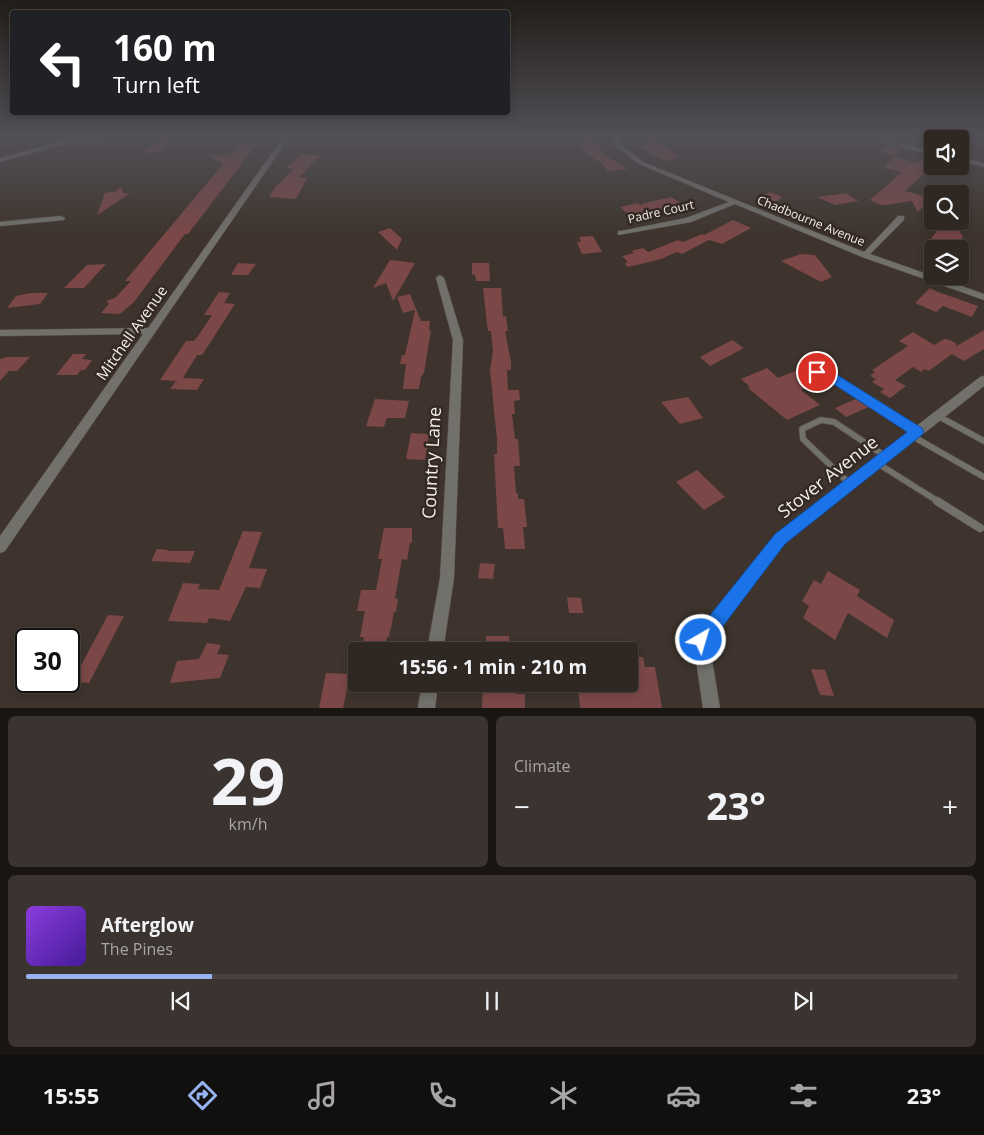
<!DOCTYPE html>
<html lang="en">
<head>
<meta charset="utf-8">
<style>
	body { margin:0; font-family:"Open Sans",sans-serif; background:#3a332f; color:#f1f3f6; height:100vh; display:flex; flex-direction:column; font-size:19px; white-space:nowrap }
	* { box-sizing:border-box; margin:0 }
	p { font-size:16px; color:#a7a5a5 }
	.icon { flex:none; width:28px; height:28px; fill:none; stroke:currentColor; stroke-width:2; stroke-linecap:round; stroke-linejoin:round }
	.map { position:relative; height:708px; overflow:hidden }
	.sheet { display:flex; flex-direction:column; gap:8px; padding:8px; background:#191513; flex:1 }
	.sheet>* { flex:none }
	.top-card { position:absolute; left:10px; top:10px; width:500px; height:105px; border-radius:5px; box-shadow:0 2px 8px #0003,0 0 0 1px #494440; background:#202124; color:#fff; overflow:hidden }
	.controls { position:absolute; left:924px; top:130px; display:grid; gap:10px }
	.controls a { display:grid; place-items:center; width:45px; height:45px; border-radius:5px; background:#2e2722; box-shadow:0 2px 8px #0003,0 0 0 1px #494440; font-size:25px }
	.speed { position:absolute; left:15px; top:628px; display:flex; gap:10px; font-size:25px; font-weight:700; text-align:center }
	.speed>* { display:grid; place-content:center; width:65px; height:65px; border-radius:50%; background:#2e2722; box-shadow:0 2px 8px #0003,0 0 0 1px #494440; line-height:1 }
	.speed .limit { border:2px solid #111; border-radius:8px; background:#fff; color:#111 }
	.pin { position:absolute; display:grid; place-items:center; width:42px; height:42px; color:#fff; margin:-21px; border:2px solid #fff; border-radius:50%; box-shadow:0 1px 5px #0007 }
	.me { position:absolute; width:55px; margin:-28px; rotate:38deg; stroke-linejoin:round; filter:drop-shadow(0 0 4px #0008) }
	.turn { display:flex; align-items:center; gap:18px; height:105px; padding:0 20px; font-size:22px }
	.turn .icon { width:65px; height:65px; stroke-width:2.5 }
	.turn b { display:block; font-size:35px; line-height:42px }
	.big { font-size:38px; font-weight:700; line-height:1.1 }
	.sheet .widget { flex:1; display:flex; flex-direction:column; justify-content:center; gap:8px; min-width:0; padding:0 18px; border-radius:8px; background:#3a332f }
	.sheet .dial { align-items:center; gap:0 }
	.dial b { font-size:65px; line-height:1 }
	.song { display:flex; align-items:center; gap:15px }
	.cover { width:60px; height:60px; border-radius:8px; background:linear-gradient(135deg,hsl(270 70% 55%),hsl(260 70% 35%)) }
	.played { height:5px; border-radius:2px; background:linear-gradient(90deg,#95b2f1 20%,#494440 20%) }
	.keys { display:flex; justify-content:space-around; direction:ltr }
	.heat { display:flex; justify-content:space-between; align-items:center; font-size:28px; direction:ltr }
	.sheet .tiles { flex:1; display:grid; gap:8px; grid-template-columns:1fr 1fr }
	.widget:last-child { grid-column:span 2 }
	.trip { position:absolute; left:348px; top:642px; width:290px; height:50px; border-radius:5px; background:#2e2722; box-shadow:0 2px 8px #0003,0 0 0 1px #494440; font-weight:700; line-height:50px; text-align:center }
	.dock { display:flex; height:80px; justify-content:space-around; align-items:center; background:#12100e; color:#a7a5a5 }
	.dock .icon { width:35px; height:35px }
	.dock .on { color:#95b2f1 }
	.dock b { font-size:22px; color:#f1f3f6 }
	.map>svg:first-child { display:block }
	.building { fill:#7b4747 }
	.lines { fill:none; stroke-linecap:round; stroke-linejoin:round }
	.service-far2-casing { stroke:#5b524b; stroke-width:4 }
	.service-far1-casing { stroke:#5b524b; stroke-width:7 }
	.service-casing { stroke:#5b524b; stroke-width:9 }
	.minor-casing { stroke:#5b524b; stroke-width:1 }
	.service-far2 { stroke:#72706b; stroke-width:3 }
	.service-far1 { stroke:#72706b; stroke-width:5.5 }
	.service { stroke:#72706b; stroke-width:8 }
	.minor { fill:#72706b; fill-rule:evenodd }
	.route { fill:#1a73e8; stroke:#114b97 }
	.labels { text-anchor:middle; stroke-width:5; stroke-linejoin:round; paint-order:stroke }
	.far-street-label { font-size:12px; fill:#f4ede8; stroke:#342a23 }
	.street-label { font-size:15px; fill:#f4ede8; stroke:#342a23 }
	.near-street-label { font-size:18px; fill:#f4ede8; stroke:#342a23 }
</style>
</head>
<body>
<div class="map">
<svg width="984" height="708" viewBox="0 0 984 708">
	<rect width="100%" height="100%" fill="#3e342d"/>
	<path class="building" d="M169,136H174L165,151L141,153Z
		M591,140L592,143H597L601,152L627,169L608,171L600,161H597L583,151L579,141Z
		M659,140L679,157L666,161L635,146L644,145L642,142L644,141Z
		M241,142L257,144L188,234H185L134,302L120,314L101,313L109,304L106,301L115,298L131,281H125L223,164L207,155H229Z
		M888,146L901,149L894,156L880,152Z
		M302,154L321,156L299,177L307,178L296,199L269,197L275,187L294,169L286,168Z
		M925,155L932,157V166L905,191L931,198L918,212L912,201L885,205L878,204L870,200L902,172L884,168L893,157L917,163Z
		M121,187L123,193L129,194L97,215L105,193L116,191Z
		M770,192L783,197L772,204L759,198Z
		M846,193L858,201L835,205L817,197Z
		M671,197L683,204L630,216L620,207L638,203L642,206L641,204Z
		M733,220L751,228L722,244L709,240L682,254L677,252L661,259L637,265L627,267L625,263L628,262L622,256L634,253L631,251L643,248L648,252L678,240L683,242L702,234L704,235Z
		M945,221H953L963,237L954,249H923Z
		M390,228L402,239L397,250L378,232Z
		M593,236L602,252L582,254L578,245L577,242H581L579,237Z
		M801,254L815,255L832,277L821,282L781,261Z
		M390,260L415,263L393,301L386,283L373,288Z
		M238,263L256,264L248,275H231Z
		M472,263H489L490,281H476L475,274L472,275Z
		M106,264L84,288H64L87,265Z
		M483,288H501L503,317L506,316L508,331H505L511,362V370H507L508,390H519L520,400L514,401L515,414H512L515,439H518L520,466H514L516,493H518V499H524L527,527H523L525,549H505L503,528H498L494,454H497V440L490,369L493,352L491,331H488L487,324Z
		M930,288L938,292L978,306L972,317L943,306L936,312L915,303Z
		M219,292L230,293L224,303L235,304L206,349L202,355H197L183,378L204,379L197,390L170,389L176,381L160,380L186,341H194L198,336L212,315H204Z
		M31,293H48L40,304L7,308L16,296Z
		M410,294L421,321H430L429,330H431L424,373L421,377L419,389H403L406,364H400L402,355H405L415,310L403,313L397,297Z
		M984,330V349L964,361L952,354L929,371L925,369L921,372L913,367L895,380L906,386L890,398L880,392L884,389L872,382L876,379L870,376L875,372L872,370L908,346L899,341L913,332L934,345L944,339L950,340L957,344L955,347Z
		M732,340L744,348L710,366L700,357Z
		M73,354H86L82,359L92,360L85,370H81L77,375H56Z
		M7,357H30L17,371H9L0,381V359Z
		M767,368L778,378L800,369L818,383L801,390L820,405L787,420L748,388L750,387L741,379Z
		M688,397L703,418L680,424L661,402Z
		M375,399L409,401L405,418H387L384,427L366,426Z
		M856,399L869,407L846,417L835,408Z
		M411,433L429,434L425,460L406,459Z
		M697,470L725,497L704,510L676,482Z
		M384,528H412V543H410L407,560L402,559L395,598L398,599L396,612H394L391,629L390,630L389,637H387L385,651H361L364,637H360L365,611H357L361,590H376L382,559H378Z
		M243,531L262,532L249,568L267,569L260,588L246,587L230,621L209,618L207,623L168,621L183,583L200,584L198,589L219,590Z
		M157,549L168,550L167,551H195L190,563L151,561Z
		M480,563L495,564L493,579L478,578Z
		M828,571L860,590L857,596L894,620L887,638L848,613L835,640L803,618L809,606L802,601L814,580L821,584Z
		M567,597L581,598L583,613H569Z
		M108,615L124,616L89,683L72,682Z
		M486,636H509L510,651H486Z
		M207,643L221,645L217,654L229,655L220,678L170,683L177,661L199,659Z
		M630,657H643L645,667H655L662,708H580L578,684H629Z
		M811,669L825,670L834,696L820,695Z
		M326,673L350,674L343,708H319Z
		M483,684H515V694H525V708H482Z"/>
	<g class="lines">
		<g class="service-far2-casing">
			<path id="service-far2" d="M285,139L303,136"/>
		</g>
		<g class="service-far1-casing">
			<path id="service-far1" d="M817,372L827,374L917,431
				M938,416L984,441
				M912,436L984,477
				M877,463L939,502
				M850,484L803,439L802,429L821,420L834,422L885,456"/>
		</g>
		<g class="service-casing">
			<path id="service" d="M937,501L980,528"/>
		</g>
		<g class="minor-casing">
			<path id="minor" d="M128,136L140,137L137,139L69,143L0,162V158L69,139Z
				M284,136H290L5,551L0,553V536L143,334L0,336V330L148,328Z
				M610,136H616L622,146L643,162L864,252L898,216H904V220L870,254L984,294V300L862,257L735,204L691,222L618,235V231H621L686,218L729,202L639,164L618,148Z
				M858,136H867L932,151V155Z
				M960,157L984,163V167L960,161Z
				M61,216L65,218L64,220L0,226V222Z
				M440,275L444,278L463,340L454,578L443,651H427L440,578L453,340L436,278Z
				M984,376V386L785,543L709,642L720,708H703L693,640L695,634L775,535L980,377Z
				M422,684H438L435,708H418Z"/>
		</g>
		<use href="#service-far2" class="service-far2"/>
		<use href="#service-far1" class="service-far1"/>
		<use href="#service" class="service"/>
		<use href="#minor" class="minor"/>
	</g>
	<linearGradient id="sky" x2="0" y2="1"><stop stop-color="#221d19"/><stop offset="0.58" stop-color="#525057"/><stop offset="1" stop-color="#525057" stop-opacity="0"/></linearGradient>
	<rect width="984" height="235" fill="url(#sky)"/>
	<path class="route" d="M817,368L831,371L922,428L924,432L922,435L785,544L708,646L701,649L695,646L692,640L695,634L775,534L907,432L824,378L813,375L811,372L813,370Z"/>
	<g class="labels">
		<g class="far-street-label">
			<text transform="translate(661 212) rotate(-13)" y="4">Padre Court</text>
			<text transform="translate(811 221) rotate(22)" y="4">Chadbourne Avenue</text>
		</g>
		<g class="street-label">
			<text transform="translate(132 333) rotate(-55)" y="5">Mitchell Avenue</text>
		</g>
		<g class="near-street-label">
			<text transform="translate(432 463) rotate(-87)" y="6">Country Lane</text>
			<text transform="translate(828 477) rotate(-38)" y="6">Stover Avenue</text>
		</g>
	</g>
</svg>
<div class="controls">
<a><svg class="icon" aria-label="sound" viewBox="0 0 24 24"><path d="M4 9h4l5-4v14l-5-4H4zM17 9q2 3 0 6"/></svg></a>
<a><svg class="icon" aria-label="search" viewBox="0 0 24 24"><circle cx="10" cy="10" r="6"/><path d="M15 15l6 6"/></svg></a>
<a><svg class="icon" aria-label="layers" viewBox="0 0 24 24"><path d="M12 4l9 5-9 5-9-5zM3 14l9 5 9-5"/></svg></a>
</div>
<div class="speed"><div class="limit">30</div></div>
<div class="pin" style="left:817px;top:372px;background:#d93025"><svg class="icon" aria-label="arrive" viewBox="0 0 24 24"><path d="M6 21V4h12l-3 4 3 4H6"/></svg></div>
<svg class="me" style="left:701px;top:640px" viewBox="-20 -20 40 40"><circle r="17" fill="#1a73e8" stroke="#fff" stroke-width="3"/><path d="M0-11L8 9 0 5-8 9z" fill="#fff"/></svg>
<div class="trip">15:56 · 1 min · 210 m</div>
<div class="top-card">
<div class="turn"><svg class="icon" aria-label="left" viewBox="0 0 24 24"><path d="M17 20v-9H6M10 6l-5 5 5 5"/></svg><div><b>160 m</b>Turn left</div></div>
</div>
</div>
<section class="sheet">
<div class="tiles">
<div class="widget dial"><b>29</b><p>km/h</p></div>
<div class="widget"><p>Climate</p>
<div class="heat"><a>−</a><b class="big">23°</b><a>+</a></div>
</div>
<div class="widget">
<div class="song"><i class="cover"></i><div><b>Afterglow</b><p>The Pines</p></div></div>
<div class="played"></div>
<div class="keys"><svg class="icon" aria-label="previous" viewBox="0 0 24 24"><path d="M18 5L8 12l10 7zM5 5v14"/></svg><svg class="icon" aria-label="pause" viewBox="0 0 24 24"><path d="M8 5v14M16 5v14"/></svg><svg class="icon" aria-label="next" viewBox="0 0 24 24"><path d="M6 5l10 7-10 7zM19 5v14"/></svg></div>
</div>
</div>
</section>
<nav class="dock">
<b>15:55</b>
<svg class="icon on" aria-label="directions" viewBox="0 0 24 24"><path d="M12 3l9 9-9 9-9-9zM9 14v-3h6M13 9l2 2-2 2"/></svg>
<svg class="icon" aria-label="music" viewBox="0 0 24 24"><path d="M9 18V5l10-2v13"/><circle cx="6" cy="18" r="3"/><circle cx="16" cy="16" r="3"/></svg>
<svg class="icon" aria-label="phone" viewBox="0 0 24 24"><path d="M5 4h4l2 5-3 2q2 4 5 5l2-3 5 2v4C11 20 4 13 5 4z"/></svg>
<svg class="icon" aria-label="climate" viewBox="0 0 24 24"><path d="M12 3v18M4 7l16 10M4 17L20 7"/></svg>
<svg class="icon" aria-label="car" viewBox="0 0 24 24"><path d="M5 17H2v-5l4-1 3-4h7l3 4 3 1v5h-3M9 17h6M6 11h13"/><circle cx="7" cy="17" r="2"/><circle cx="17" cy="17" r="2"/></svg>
<svg class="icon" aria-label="filters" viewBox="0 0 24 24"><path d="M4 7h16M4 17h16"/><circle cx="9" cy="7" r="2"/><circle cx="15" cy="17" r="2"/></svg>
<b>23°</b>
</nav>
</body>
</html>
